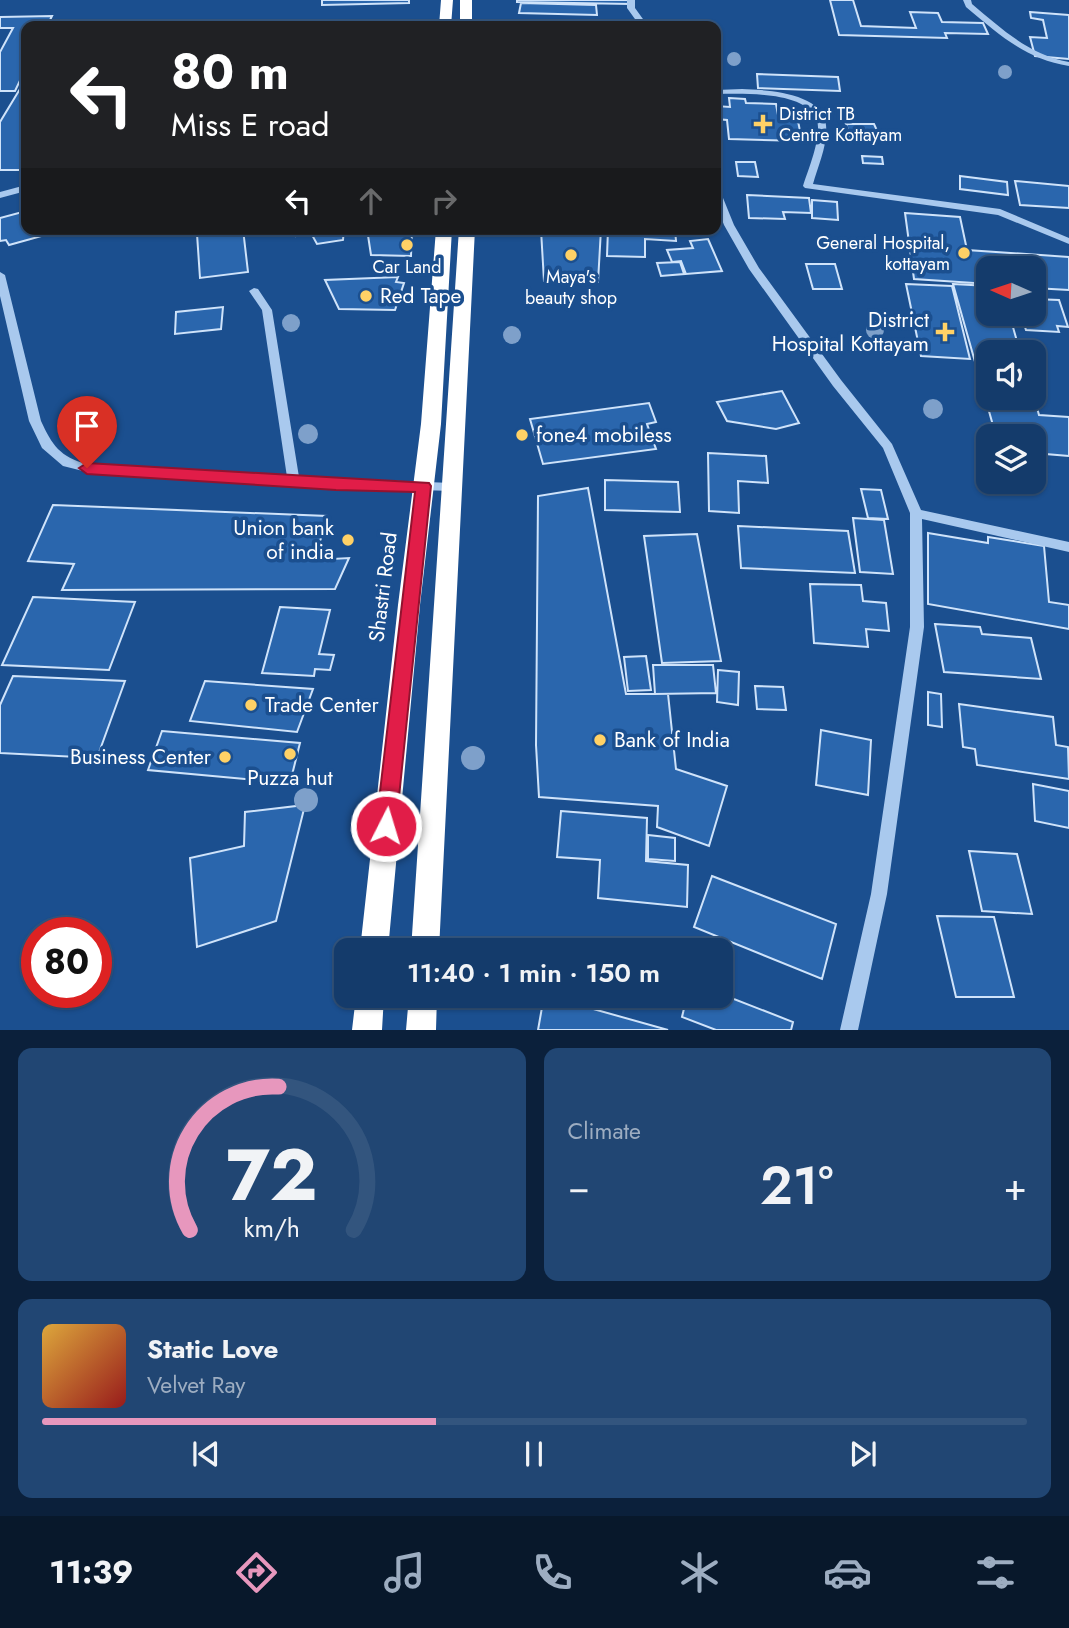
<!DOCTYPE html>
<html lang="en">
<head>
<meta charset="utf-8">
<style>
	body { margin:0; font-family:Jost,sans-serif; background:#214673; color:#f1f3f6; height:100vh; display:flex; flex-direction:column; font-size:26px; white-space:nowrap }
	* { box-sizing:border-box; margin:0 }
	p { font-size:23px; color:#9dadc1 }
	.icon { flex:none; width:38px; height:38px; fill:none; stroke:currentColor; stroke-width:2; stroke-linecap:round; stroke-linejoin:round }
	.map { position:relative; height:1030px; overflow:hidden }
	.details { display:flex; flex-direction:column; gap:18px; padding:18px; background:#0b203b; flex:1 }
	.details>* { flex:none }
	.guide { position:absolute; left:21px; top:21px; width:700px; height:214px; border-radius:14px; box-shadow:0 2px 5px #0004,0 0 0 2px #33557e; background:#202124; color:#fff; overflow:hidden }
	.needle { width:46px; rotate:273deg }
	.tools { position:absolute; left:976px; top:256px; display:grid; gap:14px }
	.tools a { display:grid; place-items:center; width:70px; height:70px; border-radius:14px; background:#143b6b; box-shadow:0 2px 5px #0004,0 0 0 2px #33557e; font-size:35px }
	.speed { position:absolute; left:21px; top:917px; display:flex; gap:14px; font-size:35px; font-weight:700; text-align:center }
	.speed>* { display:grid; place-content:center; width:91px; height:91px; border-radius:50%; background:#143b6b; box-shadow:0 2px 5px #0004,0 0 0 2px #33557e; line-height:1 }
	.speed .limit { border:10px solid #d22; background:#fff; color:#111 }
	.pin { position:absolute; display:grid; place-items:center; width:60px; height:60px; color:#fff; margin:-72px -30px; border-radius:50% 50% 50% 0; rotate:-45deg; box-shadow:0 0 7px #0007 }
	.pin .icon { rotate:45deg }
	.me { position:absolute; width:77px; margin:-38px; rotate:5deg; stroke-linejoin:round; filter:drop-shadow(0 0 5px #0008) }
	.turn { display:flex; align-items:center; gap:24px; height:147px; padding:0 35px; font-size:32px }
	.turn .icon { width:91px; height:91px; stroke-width:2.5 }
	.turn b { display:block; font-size:49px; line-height:60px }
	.lanes { display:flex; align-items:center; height:66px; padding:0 35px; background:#0003; justify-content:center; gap:35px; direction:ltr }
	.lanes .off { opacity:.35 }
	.big { font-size:52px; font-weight:600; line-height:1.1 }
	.details .tile { flex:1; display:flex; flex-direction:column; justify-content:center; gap:10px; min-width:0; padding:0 24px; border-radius:14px; background:#214673 }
	.details .dial { align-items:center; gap:0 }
	.dial svg { height:182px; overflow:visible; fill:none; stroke:#33557e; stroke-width:7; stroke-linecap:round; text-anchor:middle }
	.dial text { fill:#f1f3f6; stroke:none }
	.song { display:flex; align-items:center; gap:21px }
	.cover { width:84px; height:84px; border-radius:10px; background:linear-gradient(135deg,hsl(40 70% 55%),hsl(0 70% 35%)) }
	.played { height:7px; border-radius:4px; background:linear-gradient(90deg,#e797bd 40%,#33557e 40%) }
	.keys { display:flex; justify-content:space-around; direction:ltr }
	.heat { display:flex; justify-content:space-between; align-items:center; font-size:38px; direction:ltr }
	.details .tiles { flex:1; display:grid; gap:18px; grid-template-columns:1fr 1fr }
	.tile:last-child { grid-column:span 2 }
	.trip { position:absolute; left:334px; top:938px; width:399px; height:70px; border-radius:14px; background:#143b6b; box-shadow:0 2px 5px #0004,0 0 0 2px #33557e; font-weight:600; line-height:70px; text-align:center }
	.tab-bar { display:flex; height:112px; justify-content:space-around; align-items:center; background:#08182b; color:#9dadc1 }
	.tab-bar .icon { width:49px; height:49px }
	.tab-bar .active { color:#e797bd }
	.tab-bar b { font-size:32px; color:#f1f3f6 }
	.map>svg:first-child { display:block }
	.building { fill:#2a66ad; stroke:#cfe3fa; stroke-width:2 }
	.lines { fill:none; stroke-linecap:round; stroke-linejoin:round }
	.minor { fill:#a9c9ee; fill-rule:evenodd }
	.highway { fill:#fff; fill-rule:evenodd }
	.tree { fill:#7ea0ca }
	.route { fill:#e11d48; stroke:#92132f; stroke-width:2 }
	.poi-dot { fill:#ffd166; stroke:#1b4f8f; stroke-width:2.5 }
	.labels { text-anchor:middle; stroke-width:7; stroke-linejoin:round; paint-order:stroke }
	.far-poi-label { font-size:18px; fill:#fff; stroke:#1b4f8f }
	.poi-label { font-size:21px; fill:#fff; stroke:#1b4f8f; text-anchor:start }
	.street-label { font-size:21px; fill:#fff; stroke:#1b4f8f }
</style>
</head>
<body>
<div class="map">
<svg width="1069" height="1030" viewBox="0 0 1069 1030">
	<rect width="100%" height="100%" fill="#1b4f8f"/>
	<path class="building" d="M322,0H409V3L322,5Z
		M517,0H629L630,4L517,2Z
		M830,0H853L861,26L916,28L910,12L938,13L942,22L983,23L988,34L945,33L947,38L839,35Z
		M521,3L596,5L597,15L519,13Z
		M1030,12L1069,15V59L1035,56L1030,37L1047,38L1043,20L1031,18Z
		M52,16L47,26H26V68L15,91H0V52L13,28H0V17Z
		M757,74L838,77L840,91L758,88Z
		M26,79V170H0V122Z
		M729,98L745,99L746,103L776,104L778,115L797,116L802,141L729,139L727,120L716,119V106L730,107Z
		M846,124H874L880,137L851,138Z
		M862,156L882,157L883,164L863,163Z
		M736,162H755L758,177L738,176Z
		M960,176L1007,182L1008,195L960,189Z
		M1015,181L1069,186V208L1020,205Z
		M747,195L809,198L811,213L783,212L785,219L749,218Z
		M812,200L837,202L838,220L812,218Z
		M26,211V229H46L49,234L9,245L6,240L0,241V218Z
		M905,213L960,217L967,250L1069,257V290L1034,288V268H989V284L914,279Z
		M243,229L248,272L200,278L197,234Z
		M294,229H344L343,240L317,244L311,233L296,236Z
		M367,229H412L411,256L371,255Z
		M601,229L598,282L544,281L541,230Z
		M608,229H675L676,241L645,239V257L607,256Z
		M708,239L722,271L686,274L681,261L672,262L667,250L693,248L690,241Z
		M680,262L684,274L661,276L657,263Z
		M806,264H835L842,289H813Z
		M398,277L396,282L404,283L395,310L339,309L325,280Z
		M906,284L952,286L970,359L921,356Z
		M953,284L989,286V313H1009L1020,352H989V397H1034L1039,415L1069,417V456L1034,453V436H996Z
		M1034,299L1059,300L1068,327L1057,326L1059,332L1026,330L1024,324H1017L1014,313H1034Z
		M223,307L221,329L175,334L176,312Z
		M782,391L799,423L776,429L727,421L717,402Z
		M649,403L656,422L647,424L656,449L543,464L530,419Z
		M708,453L766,456L768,483L738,481L739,513L709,511Z
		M605,480L678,482L680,512L605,510Z
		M588,488L626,694H668L676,769L727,786L709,846L657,827L658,806L539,797L536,745L538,496Z
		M861,489L881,490L888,519L868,518Z
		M53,505L327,516L315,560L349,558L335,589L62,590L74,564L28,561Z
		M853,518L884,520L893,574L860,572Z
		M738,526L848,531L855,573L741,568Z
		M928,533L988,543V537L1044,546L1049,602L1069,605V629L928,604Z
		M697,534L721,661L662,663L644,536Z
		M810,584L861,585L863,601L886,603L889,631L866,629L868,647L814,643Z
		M33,597L135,602L109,670L2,665Z
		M280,607L330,610L319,654L334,655L330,670L315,669L314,676L262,673Z
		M935,624L980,627L982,634L1031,638L1041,679L944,672Z
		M646,656L651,690L628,691L624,657Z
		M653,665H713L716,693L655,694Z
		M718,670L739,672L738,705L717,702Z
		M13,676L125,681L97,758L0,753V705Z
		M205,681L313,689L297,732L190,721Z
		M755,686L783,687L786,710L757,709Z
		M928,692L941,694L942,727L928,725Z
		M959,704L1053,717L1056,745L1068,747L1069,779L977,765L975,749L963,747Z
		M821,730L871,740L868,795L816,785Z
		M162,731L300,743L290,783L148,770Z
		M1033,784L1069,791V828L1035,821Z
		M305,805L276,921L197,947L190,858L244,846L245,812Z
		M561,811L647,818L646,861L688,865L687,907L598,898L600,860L557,857Z
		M648,835L675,838V861L648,859Z
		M969,851L1017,854L1032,914L982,911Z
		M712,876L836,924L822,979L694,927Z
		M937,916L994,917L1014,997H956Z
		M721,994L793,1022L791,1030H716L682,1017L687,996Z
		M544,996H547L668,1030H538Z"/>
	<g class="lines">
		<path class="minor" d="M627,0H635V8L648,26H640L627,8Z
			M963,0H971L972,4C1002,29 1029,55 1069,62V66C1025,59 1000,35 966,7Z
			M742,89C767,90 822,92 826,125C828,145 818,166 813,184L1000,209L1069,238V244L998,215L805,188L803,186C808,170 822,137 817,121C807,90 742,94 716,94V90Z
			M26,185V191L0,198V192Z
			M716,190L721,193L734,225L759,268L841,380L892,444L921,510L1069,542V552L922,519L924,627L887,894L858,1030H840L871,894L910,627V513L883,448L833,386L749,269L724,225L716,204Z
			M0,272L5,275L41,421C52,445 60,457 87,464L287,477L262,310L249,291L254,288L258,289L272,310L299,477L452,483L458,487L452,491L294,486L87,472L63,466L42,448L29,421L0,296Z"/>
		<path class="highway" d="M441,0H453L451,26H439Z
			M460,0H472V26H460Z
			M436,229H452L441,424L420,605L388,950H360L398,605L421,424Z
			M459,229H475L439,950H411Z
			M356,996H384L382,1030H352Z
			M409,996H437L436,1030H406Z"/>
	</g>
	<g class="tree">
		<circle cx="734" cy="59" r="7"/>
		<circle cx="1005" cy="72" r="7"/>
		<circle cx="291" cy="323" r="9"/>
		<circle cx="875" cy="330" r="9"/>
		<circle cx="512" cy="335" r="9"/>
		<circle cx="933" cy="409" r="10"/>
		<circle cx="308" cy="434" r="10"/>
		<circle cx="473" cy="758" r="12"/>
		<circle cx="306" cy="800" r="12"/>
	</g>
	<path class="route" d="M87,463L429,483L431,486L396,826L393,832L386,835L379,832L376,826L415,492L336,490L87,474L79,468Z"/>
	<g class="poi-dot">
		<path d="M759.5 113.5h7v7h7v7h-7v7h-7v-7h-7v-7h7z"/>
		<circle cx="407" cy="245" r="7"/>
		<circle cx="964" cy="253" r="7"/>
		<circle cx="571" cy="255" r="7"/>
		<circle cx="366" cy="296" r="7"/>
		<path d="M941.5 321.5h7v7h7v7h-7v7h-7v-7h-7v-7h7z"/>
		<circle cx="522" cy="435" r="7"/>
		<circle cx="348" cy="540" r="7"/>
		<circle cx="251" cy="705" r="7"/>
		<circle cx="600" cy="740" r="7"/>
		<circle cx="290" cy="754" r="7"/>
		<circle cx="225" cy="757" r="7"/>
	</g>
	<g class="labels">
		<g class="far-poi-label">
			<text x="779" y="120" text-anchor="start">District TB<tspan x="779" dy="21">Centre Kottayam</tspan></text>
			<text x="950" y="249" text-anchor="end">General Hospital,<tspan x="950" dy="21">kottayam</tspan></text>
			<text x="407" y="273">Car Land</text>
			<text x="571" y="283">Maya's<tspan x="571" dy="21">beauty shop</tspan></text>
		</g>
		<g class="poi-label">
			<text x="380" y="303">Red Tape</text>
			<text x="929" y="327" text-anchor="end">District<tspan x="929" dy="24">Hospital Kottayam</tspan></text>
			<text x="536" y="442">fone4 mobiless</text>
			<text x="334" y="535" text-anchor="end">Union bank<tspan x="334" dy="24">of india</tspan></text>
			<text x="265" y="712">Trade Center</text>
			<text x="614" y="747">Bank of India</text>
			<text x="211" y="764" text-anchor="end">Business Center</text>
			<text x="290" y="785" text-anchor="middle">Puzza hut</text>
		</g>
		<g class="street-label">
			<text transform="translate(383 587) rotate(-83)" y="7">Shastri Road</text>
		</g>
	</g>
</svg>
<div class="tools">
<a><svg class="needle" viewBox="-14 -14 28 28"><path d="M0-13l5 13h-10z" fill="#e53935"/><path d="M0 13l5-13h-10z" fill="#9dadc1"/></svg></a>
<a><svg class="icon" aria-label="sound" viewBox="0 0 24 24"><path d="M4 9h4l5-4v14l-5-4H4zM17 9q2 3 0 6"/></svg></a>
<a><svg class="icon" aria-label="layers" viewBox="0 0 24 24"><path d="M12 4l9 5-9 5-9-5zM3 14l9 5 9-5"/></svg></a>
</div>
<div class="speed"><div class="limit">80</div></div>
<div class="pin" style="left:87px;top:468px;background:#d93025"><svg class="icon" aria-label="arrive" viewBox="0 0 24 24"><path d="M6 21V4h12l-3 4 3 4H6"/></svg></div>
<svg class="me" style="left:386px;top:826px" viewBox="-20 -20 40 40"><circle r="17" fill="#e11d48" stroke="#fff" stroke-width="3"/><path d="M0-11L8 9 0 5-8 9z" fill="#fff"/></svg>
<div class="trip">11:40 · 1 min · 150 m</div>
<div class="guide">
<div class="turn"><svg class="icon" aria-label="left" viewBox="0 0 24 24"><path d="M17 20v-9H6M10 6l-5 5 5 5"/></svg><div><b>80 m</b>Miss E road</div></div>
<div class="lanes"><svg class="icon" aria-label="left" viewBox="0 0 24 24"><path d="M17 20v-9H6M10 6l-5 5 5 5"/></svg><svg class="icon off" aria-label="ahead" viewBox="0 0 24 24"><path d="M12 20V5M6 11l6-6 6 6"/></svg><svg class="icon off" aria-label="right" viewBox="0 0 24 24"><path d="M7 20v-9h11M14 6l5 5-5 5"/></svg></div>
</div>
</div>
<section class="details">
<div class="tiles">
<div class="tile dial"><svg viewBox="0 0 100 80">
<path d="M14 69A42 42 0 1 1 86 69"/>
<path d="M14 69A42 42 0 0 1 53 6" stroke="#e797bd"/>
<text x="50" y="56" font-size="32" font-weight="700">72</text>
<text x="50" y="72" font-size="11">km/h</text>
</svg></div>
<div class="tile"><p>Climate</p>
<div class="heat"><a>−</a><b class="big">21°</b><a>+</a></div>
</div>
<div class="tile">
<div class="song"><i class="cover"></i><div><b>Static Love</b><p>Velvet Ray</p></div></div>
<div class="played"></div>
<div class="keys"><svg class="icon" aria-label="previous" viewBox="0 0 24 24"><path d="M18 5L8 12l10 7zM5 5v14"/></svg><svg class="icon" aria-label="pause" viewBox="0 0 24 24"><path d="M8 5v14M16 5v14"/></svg><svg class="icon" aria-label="next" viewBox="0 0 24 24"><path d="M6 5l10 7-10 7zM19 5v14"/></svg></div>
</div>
</div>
</section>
<nav class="tab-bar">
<b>11:39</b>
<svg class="icon active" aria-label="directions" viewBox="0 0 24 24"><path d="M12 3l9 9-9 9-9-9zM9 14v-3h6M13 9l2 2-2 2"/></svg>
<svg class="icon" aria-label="music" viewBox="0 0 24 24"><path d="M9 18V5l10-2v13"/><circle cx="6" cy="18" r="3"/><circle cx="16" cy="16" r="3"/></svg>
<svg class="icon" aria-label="phone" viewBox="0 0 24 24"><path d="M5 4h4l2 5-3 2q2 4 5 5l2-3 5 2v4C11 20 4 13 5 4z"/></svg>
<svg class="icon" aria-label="climate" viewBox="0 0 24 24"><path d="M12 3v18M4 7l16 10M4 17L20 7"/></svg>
<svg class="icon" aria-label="car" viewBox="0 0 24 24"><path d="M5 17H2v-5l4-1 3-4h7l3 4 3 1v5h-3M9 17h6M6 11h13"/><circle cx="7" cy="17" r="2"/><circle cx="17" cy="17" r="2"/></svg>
<svg class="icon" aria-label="filters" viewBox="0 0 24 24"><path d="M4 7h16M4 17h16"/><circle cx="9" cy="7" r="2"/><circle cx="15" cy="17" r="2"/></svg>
</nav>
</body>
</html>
